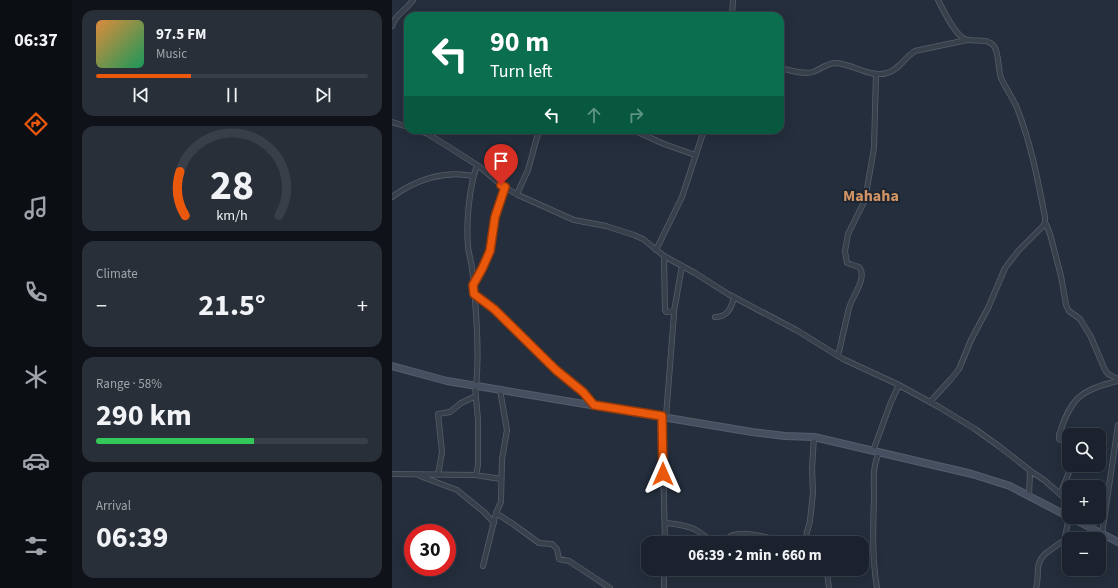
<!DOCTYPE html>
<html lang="en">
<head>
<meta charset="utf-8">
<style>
	body { margin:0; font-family:"Source Sans 3",sans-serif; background:#282f39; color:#f1f3f6; height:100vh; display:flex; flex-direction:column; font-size:15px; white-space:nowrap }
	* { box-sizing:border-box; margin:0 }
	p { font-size:13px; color:#a0a4aa }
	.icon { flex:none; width:22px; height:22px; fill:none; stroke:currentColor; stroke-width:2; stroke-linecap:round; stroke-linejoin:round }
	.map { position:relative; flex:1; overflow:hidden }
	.side { display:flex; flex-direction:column; gap:10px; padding:10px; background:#0f1319; width:320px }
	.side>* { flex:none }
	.banner { position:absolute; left:12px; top:12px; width:380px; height:122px; border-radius:12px; box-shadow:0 4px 16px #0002,0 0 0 1px #393f49; background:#0b6e4f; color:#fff; overflow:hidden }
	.fabs { position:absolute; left:670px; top:428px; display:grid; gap:8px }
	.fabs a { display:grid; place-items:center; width:44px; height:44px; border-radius:8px; background:#1b222d; box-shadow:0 4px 16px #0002,0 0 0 1px #393f49; font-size:20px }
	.speed { position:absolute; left:12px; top:524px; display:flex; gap:8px; font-size:20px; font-weight:700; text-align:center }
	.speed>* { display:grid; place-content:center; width:52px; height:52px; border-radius:50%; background:#1b222d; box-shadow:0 4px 16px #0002,0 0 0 1px #393f49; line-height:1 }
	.speed .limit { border:6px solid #d22; background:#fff; color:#111 }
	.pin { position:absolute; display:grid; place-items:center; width:34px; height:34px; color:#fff; margin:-41px -17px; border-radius:50% 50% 50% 0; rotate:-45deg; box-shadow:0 0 4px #0007 }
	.pin .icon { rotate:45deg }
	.me { position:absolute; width:44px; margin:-22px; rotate:0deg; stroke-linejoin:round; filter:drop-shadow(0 0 3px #0008) }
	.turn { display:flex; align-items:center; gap:14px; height:84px; padding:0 20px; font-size:18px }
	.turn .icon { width:52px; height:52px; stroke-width:2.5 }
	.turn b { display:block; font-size:28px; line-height:34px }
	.lanes { display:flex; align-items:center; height:38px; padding:0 20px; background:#0003; justify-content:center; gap:20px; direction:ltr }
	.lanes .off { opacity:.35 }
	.big { font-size:30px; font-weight:700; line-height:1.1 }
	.side .widget { flex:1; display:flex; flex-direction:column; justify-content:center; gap:6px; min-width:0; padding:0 14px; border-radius:12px; background:#282f39 }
	.side .dial { align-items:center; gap:0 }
	.dial svg { height:104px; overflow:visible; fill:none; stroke:#393f49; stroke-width:7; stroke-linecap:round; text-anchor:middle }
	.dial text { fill:#f1f3f6; stroke:none }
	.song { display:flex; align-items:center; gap:12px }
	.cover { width:48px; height:48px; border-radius:6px; background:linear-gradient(135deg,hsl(30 70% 55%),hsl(150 70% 35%)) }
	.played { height:4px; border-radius:2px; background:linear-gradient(90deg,#ea580c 35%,#393f49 35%) }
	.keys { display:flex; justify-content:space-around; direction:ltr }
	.heat { display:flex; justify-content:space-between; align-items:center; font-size:22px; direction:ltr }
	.charge { height:6px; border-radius:3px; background:linear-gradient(90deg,#34c759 58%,#393f49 0) }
	.trip { position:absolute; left:249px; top:536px; width:228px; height:40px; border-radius:12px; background:#1b222d; box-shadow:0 4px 16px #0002,0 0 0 1px #393f49; font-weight:700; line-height:40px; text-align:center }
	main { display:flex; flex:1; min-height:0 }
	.menu { display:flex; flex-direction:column; width:72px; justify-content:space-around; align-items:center; background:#0b0e12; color:#a0a4aa }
	.menu .icon { width:28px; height:28px }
	.menu .active { color:#ea580c }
	.menu b { font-size:18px; color:#f1f3f6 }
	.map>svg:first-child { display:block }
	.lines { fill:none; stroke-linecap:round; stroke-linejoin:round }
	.minor-casing { stroke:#565e6a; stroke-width:6 }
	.secondary-casing { stroke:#565e6a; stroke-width:8 }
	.minor { stroke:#38404c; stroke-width:4.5 }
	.secondary { stroke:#464f5f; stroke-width:6 }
	.route-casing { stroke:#983908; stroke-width:10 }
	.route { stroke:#ea580c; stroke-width:7 }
	.labels { text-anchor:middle; stroke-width:4; stroke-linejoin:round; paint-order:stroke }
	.quarter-label { font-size:16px; font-weight:bold; fill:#d29464; stroke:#1d2531 }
</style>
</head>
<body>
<main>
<nav class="menu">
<b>06:37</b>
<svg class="icon active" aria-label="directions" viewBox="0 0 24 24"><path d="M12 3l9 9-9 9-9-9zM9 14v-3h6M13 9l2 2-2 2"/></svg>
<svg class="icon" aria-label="music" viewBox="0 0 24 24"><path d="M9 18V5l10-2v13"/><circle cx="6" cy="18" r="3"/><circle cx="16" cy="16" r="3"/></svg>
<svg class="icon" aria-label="phone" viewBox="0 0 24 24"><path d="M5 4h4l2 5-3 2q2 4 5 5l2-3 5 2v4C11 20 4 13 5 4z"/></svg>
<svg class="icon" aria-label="climate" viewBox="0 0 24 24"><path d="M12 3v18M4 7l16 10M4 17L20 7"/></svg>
<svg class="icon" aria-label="car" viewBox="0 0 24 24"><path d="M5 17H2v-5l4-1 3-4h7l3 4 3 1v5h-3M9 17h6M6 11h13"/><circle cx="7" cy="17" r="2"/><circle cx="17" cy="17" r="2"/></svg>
<svg class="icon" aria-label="filters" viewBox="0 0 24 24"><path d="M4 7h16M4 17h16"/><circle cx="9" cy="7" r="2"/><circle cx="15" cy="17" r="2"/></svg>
</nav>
<section class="side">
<div class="widget">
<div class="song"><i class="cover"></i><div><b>97.5 FM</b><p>Music</p></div></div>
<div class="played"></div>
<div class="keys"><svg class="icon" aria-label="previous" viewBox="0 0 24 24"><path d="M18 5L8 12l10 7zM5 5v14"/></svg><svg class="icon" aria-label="pause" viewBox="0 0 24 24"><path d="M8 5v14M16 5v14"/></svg><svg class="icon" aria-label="next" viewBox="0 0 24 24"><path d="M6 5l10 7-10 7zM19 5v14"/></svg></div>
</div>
<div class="widget dial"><svg viewBox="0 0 100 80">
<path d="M14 69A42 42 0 1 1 86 69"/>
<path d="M14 69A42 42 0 0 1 10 35" stroke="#ea580c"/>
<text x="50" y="56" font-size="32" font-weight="700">28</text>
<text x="50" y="72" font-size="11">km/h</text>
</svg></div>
<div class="widget"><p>Climate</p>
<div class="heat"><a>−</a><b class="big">21.5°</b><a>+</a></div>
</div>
<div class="widget"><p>Range · 58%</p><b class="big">290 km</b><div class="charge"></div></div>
<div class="widget"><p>Arrival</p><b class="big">06:39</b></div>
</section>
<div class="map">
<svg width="726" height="588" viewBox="0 0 726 588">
	<rect width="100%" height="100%" fill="#242e3c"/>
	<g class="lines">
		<g class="minor-casing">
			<path id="minor" d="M340,16L341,0
				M0,26C4,13 14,11 21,0
				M388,68C398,70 411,75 421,72C429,69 435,63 444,63C461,64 478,78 495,73C507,70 513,57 523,51L575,40
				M0,122L16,127
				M26,130L36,134L60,149L88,167L109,185L126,195L182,220L214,226L242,235L251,239L272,256L303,273L336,294L406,331L451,359L505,384L547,407L583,429L608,447L640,472L652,480L677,502
				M241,130L272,144L303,155
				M125,194L136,170L147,130
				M0,197C23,180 52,170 81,176
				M653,222L658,234L669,276L674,305L677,311L688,319L699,337L713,370L716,374L726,379
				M264,250L290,197L312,130
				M272,256L273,310L274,312L282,311V314L274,417
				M81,285L90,269L98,251L103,217L113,187
				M82,295C111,314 134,341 159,366C174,380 189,389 202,405
				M282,311L290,266
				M323,317C335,317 339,309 342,298
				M446,356L457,308C460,297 476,277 467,267L455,263L453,251L456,234L473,200L482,148L484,74
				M83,386L86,420V465L84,475
				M84,386C88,349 84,305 80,268C79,261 77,254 76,247C74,221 77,189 85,165
				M538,402L559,379L567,369L579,340L596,308L613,268L627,250L651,226L653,222V217C646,181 639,143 625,108C621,98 614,89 609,78C606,70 607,52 602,46C594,36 580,44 571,38C561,31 552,11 546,0
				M270,416L273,543
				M677,445L667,439V435C679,398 688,390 726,381
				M481,451L499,402L507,385
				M0,474L83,475L109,479
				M46,475L50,452L46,414L58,412L69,403L84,396
				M28,476L65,490L92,512L102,523
				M668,494L680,465
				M637,496L638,471
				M104,513L121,524L147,543L160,544L165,549L167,559L177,561L218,588
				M692,517L703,529
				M274,523C284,524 295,525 304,530C317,537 315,543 333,542
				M710,534L726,425
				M672,541L677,517
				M332,543C335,539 337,536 341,535C354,530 383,540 397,543
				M412,543L418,521L421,493L420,468L422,437
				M91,566L104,513L109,502L110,459L115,430L108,390
				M432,569L435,573L437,588
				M272,588V569
				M485,588C480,558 481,528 482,498C482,483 480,467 487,453
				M644,588C648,576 642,564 653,554C662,548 673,537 684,536C695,535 705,539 716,537"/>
		</g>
		<g class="secondary-casing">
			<path id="secondary" d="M0,366L55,381L360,432L393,436L422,437L580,474L618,486L677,517
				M678,517L726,542"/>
		</g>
		<use href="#minor" class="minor"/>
		<use href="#secondary" class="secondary"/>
	</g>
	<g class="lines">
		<g class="route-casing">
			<path id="route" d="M109,185L113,187L103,217L98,251L90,269L81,285L82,294L102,309L164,370L191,392L202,405L270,416L271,474"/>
		</g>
		<use href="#route" class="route"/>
	</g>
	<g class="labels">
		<g class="quarter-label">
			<text x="479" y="201">Mahaha</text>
		</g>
	</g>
</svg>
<div class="fabs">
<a><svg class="icon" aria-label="search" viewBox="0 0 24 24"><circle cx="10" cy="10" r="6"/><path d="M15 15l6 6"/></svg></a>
<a>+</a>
<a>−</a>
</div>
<div class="speed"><div class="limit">30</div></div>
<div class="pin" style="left:109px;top:185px;background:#d93025"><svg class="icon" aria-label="arrive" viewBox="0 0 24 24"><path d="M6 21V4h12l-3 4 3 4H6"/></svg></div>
<svg class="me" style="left:271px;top:474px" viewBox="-20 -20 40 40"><path d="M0-17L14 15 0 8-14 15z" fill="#ea580c" stroke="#fff" stroke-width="4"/></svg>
<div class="trip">06:39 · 2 min · 660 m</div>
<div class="banner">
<div class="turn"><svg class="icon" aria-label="left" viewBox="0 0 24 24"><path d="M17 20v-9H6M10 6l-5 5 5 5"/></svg><div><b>90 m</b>Turn left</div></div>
<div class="lanes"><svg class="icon" aria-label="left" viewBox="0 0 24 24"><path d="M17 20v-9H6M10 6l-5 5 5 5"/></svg><svg class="icon off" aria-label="ahead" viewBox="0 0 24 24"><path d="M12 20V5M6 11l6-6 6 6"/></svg><svg class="icon off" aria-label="right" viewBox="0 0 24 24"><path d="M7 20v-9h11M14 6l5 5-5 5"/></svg></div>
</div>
</div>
</main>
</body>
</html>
